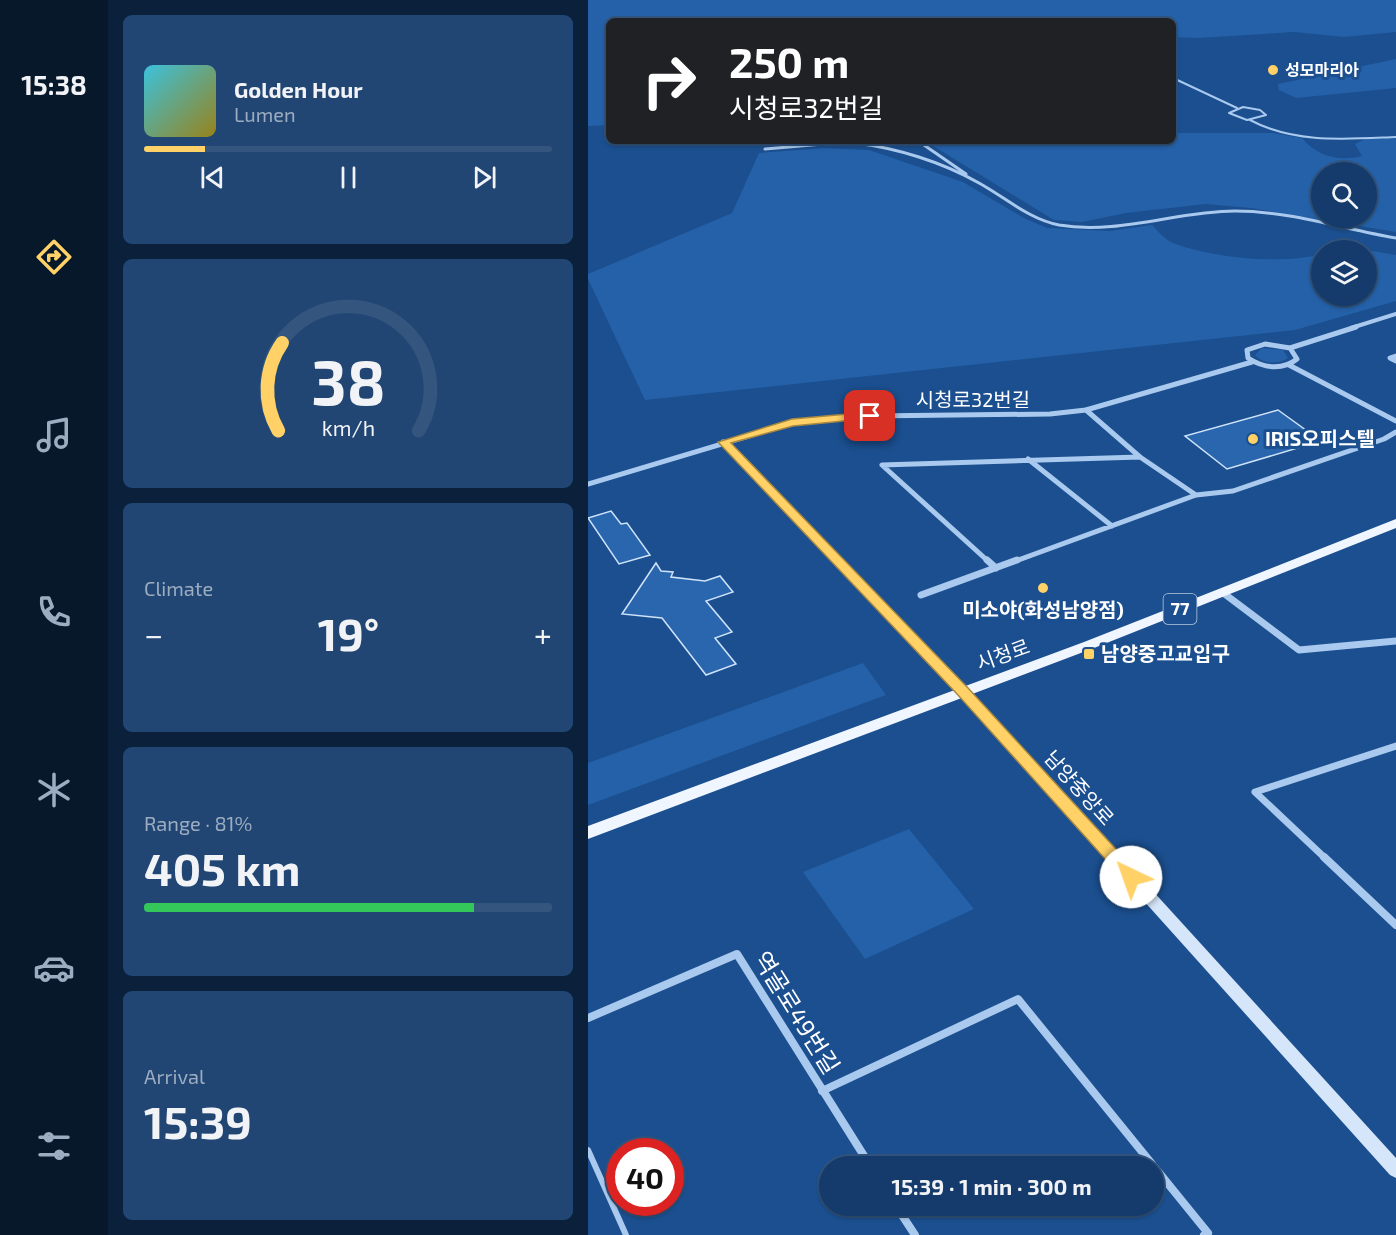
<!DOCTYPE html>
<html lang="en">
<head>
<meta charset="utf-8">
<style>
	body { margin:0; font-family:"Exo 2","Noto Sans KR",sans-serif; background:#214673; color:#f1f3f6; height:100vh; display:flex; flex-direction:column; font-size:22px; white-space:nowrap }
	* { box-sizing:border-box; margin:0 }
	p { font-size:20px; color:#9dadc1 }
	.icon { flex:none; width:33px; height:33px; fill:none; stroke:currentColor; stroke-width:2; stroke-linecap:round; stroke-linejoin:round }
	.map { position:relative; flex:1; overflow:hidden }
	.side { display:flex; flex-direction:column; gap:15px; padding:15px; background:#0b203b; width:480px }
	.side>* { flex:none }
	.guide { position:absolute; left:18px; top:18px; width:570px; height:126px; border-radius:9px; box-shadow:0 2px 4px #0004,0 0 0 2px #33557e; background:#202124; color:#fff; overflow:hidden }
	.fabs { position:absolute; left:723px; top:162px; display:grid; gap:12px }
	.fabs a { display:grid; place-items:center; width:66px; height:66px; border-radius:50%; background:#143b6b; box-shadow:0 2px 4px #0004,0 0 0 2px #33557e; font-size:30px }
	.speed { position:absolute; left:18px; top:1138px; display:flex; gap:12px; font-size:30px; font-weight:700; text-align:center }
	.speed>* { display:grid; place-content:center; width:78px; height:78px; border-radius:50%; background:#143b6b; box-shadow:0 2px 4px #0004,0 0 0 2px #33557e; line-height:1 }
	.speed .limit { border:9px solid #d22; background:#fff; color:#111 }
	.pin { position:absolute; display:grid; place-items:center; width:51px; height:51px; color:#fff; margin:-26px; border-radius:12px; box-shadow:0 3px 9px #0006 }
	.me { position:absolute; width:66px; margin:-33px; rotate:318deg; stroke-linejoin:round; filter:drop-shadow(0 0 4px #0008) }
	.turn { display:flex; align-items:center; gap:21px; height:126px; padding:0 24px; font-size:27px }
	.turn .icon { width:78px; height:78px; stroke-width:2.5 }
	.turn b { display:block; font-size:42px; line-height:51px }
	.big { font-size:45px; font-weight:700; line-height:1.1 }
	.side .tile { flex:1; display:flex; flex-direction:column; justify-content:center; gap:9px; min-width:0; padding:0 21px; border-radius:9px; background:#214673 }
	.side .dial { align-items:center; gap:0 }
	.dial svg { height:156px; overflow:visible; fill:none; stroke:#33557e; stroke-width:7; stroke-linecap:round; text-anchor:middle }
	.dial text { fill:#f1f3f6; stroke:none }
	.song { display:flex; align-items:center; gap:18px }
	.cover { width:72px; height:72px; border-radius:9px; background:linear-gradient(135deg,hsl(190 70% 55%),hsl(50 70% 35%)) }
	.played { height:6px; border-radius:3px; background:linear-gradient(90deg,#ffd166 15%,#33557e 15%) }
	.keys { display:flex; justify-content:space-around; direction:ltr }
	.heat { display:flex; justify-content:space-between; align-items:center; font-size:33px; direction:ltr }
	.charge { height:9px; border-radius:4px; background:linear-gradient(90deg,#34c759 81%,#33557e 0) }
	.trip { position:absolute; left:231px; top:1156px; width:345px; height:60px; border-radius:30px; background:#143b6b; box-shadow:0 2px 4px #0004,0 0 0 2px #33557e; font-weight:700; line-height:60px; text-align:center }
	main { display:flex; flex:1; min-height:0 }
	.tabs { display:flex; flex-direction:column; width:108px; justify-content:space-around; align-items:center; background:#08182b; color:#9dadc1 }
	.tabs .icon { width:42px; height:42px }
	.tabs .active { color:#ffd166 }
	.tabs b { font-size:27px; color:#f1f3f6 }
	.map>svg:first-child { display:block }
	.green { fill:#2461a8; fill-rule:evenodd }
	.building { fill:#2a66ad; stroke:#cfe3fa; stroke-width:1.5 }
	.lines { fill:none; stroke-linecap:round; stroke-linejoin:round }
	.lane-far2 { stroke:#a9c9ee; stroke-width:2 }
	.lane-far1 { stroke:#a9c9ee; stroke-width:3 }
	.lane { stroke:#a9c9ee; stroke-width:6 }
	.street-far3 { stroke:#a9c9ee; stroke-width:4 }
	.street-far2 { stroke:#a9c9ee; stroke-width:5 }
	.street-far1 { stroke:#a9c9ee; stroke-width:7 }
	.street { stroke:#a9c9ee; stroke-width:8 }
	.secondary { fill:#d6e6fa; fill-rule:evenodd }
	.primary { fill:#f0f6ff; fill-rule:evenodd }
	.route { fill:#ffd166; stroke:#a68842; stroke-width:1.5 }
	.poi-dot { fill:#ffd166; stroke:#1b4f8f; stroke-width:2 }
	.labels { text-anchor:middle; stroke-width:6; stroke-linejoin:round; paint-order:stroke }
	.far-poi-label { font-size:16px; font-weight:bold; fill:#fff; stroke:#1b4f8f; text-anchor:start }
	.shield { fill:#1b4f8f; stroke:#bbcadd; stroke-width:1.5 }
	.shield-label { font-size:18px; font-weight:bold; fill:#fff }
	.street-label { font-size:20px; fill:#fff; stroke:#1b4f8f }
	.poi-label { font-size:20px; font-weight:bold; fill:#fff; stroke:#1b4f8f; text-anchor:start }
	.near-street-label { font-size:24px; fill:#fff; stroke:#1b4f8f }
</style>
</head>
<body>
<main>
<nav class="tabs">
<b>15:38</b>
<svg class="icon active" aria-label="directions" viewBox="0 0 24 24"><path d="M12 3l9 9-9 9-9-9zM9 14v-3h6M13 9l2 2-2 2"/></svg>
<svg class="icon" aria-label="music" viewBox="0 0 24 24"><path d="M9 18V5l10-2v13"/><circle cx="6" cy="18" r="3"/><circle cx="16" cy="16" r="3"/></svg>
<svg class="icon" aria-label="phone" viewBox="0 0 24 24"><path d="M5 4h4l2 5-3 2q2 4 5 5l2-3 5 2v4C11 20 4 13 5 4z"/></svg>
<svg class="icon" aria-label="climate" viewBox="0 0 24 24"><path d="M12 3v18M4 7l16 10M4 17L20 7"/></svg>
<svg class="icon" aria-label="car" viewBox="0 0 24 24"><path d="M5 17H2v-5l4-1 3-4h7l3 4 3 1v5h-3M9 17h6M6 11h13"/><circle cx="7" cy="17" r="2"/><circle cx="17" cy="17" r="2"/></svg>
<svg class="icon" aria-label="filters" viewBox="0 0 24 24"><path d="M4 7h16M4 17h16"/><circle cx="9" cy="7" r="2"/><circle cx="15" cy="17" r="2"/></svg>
</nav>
<section class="side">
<div class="tile">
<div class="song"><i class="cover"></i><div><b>Golden Hour</b><p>Lumen</p></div></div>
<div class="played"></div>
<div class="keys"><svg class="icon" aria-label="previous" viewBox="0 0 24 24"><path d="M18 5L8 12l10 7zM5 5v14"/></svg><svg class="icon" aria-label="pause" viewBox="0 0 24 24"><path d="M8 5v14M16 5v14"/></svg><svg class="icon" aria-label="next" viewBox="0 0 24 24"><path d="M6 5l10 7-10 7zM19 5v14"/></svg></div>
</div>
<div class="tile dial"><svg viewBox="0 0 100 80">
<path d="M14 69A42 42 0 1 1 86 69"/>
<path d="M14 69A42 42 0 0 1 16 24" stroke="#ffd166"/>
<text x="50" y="56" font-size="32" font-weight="700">38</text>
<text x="50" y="72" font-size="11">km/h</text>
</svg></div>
<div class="tile"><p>Climate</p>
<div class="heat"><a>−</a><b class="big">19°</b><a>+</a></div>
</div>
<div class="tile"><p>Range · 81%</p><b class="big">405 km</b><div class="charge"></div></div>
<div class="tile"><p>Arrival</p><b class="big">15:39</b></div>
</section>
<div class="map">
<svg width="808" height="1235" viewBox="0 0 808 1235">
	<rect width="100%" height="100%" fill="#1b4f8f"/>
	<path class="green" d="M0,0H808V32L756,37L706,32L610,38L585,37V21H21V125L0,126Z
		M808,59V88L708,98L691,90L690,84Z
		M585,133H685L714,138C728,156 752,162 774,156L767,144L777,139L808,138V232L663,208L617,204L538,213L494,222L466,220L337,141H585ZM734,172H778V218H734Z
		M237,148L281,150L375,182L436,218L459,228L522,231L564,225C570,231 577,240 585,243C624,258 694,265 733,254L734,296H778V250H747L761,247L808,255V301L707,330L57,400L0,279V274L144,213L171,153Z
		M674,348L695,350L700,358C690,365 675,364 667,355Z
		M275,663L298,695L0,805V763Z
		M321,829L386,909L277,959L215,872Z"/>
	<path class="building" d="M690,410L733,441L639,469L597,436Z
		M23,511L33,524L39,523L62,555L31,564L0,518Z
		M68,563L73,571L85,572L83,577L117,581L132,576L145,592L118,601L144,632L127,638L148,664L118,675L74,618L34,614Z"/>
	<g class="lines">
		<path class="lane-far2" d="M585,78L649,108
			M655,107L672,110L678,115L659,120L641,113Z
			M662,120C707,144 759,139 808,137
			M330,141L336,145
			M224,145H278"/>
		<path class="lane-far1" d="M267,143C309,148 354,162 391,183C418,198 441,219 471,225C530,235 589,211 647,211C702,211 755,229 808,238
			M333,143L378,174
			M177,149L247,143"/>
		<path class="lane" d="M0,1150L38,1235"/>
		<path class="street-far3" d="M763,328L808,314"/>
		<path class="street-far2" d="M677,344L702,348L709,359C694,371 675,368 660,358L659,350Z
			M702,348L768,327
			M808,356L802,358L808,361
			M701,365L808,421
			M498,410L552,457L608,495
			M135,442L250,562
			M440,459L524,526
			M0,484L204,423L282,416L462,414L498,410L664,362
			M401,562L294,465L552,457
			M425,562L608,495L645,491L796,439L808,432"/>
		<path class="street-far1" d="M249,560L375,691
			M399,560L408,568
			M634,592L711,650L808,641
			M333,595L429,560
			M737,858L667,792L808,746"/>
		<path class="street" d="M736,857L808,925
			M0,1018L149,954L283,1167
			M234,1091L430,999L620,1233L616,1235
			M308,1206L327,1235"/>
		<path class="secondary" d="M375,687L380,688L808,1158V1178L802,1175L370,694L369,691L370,688Z"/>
		<path class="primary" d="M808,519V528L506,648L0,839V826L496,642Z"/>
	</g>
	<path class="route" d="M282,412L288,416L286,418L205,426L143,443L380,688L549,872L551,877L549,881H537L370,695L130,442L204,419Z"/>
	<g class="poi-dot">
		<circle cx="685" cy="70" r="6"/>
		<circle cx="665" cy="439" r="6"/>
		<circle cx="455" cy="588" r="6"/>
		<rect x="495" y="648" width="12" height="12" rx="3"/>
	</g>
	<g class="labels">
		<g class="far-poi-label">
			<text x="697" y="76">성모마리아</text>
		</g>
		<rect class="shield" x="575.5" y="594" width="33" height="30" rx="4.5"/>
		<g class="shield-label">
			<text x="592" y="615">77</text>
		</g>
		<g class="street-label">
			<text x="385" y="407">시청로32번길</text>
			<text transform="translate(415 655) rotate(-20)" y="7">시청로</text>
			<text transform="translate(491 788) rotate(48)" y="7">남양중앙로</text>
		</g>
		<g class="poi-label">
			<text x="677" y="446">IRIS오피스텔</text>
			<text x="455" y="617" text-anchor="middle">미소야(화성남양점)</text>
			<text x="513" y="661">남양중고교입구</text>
		</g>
		<g class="near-street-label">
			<text transform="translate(208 1013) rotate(58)" y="8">역골로49번길</text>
		</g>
	</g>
</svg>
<div class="fabs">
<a><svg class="icon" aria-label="search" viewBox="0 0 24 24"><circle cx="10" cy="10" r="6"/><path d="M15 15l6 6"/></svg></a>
<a><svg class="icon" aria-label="layers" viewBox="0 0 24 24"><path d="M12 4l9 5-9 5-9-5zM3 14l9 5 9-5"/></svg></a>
</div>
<div class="speed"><div class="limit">40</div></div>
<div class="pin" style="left:282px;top:416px;background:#d93025"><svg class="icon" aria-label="arrive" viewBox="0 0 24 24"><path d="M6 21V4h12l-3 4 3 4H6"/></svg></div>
<svg class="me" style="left:543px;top:877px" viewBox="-20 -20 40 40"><circle r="19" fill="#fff"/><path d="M0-13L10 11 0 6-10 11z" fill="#ffd166"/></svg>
<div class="trip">15:39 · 1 min · 300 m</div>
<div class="guide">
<div class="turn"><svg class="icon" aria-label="right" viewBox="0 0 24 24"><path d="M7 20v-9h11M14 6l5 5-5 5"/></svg><div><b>250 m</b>시청로32번길</div></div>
</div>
</div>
</main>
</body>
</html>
